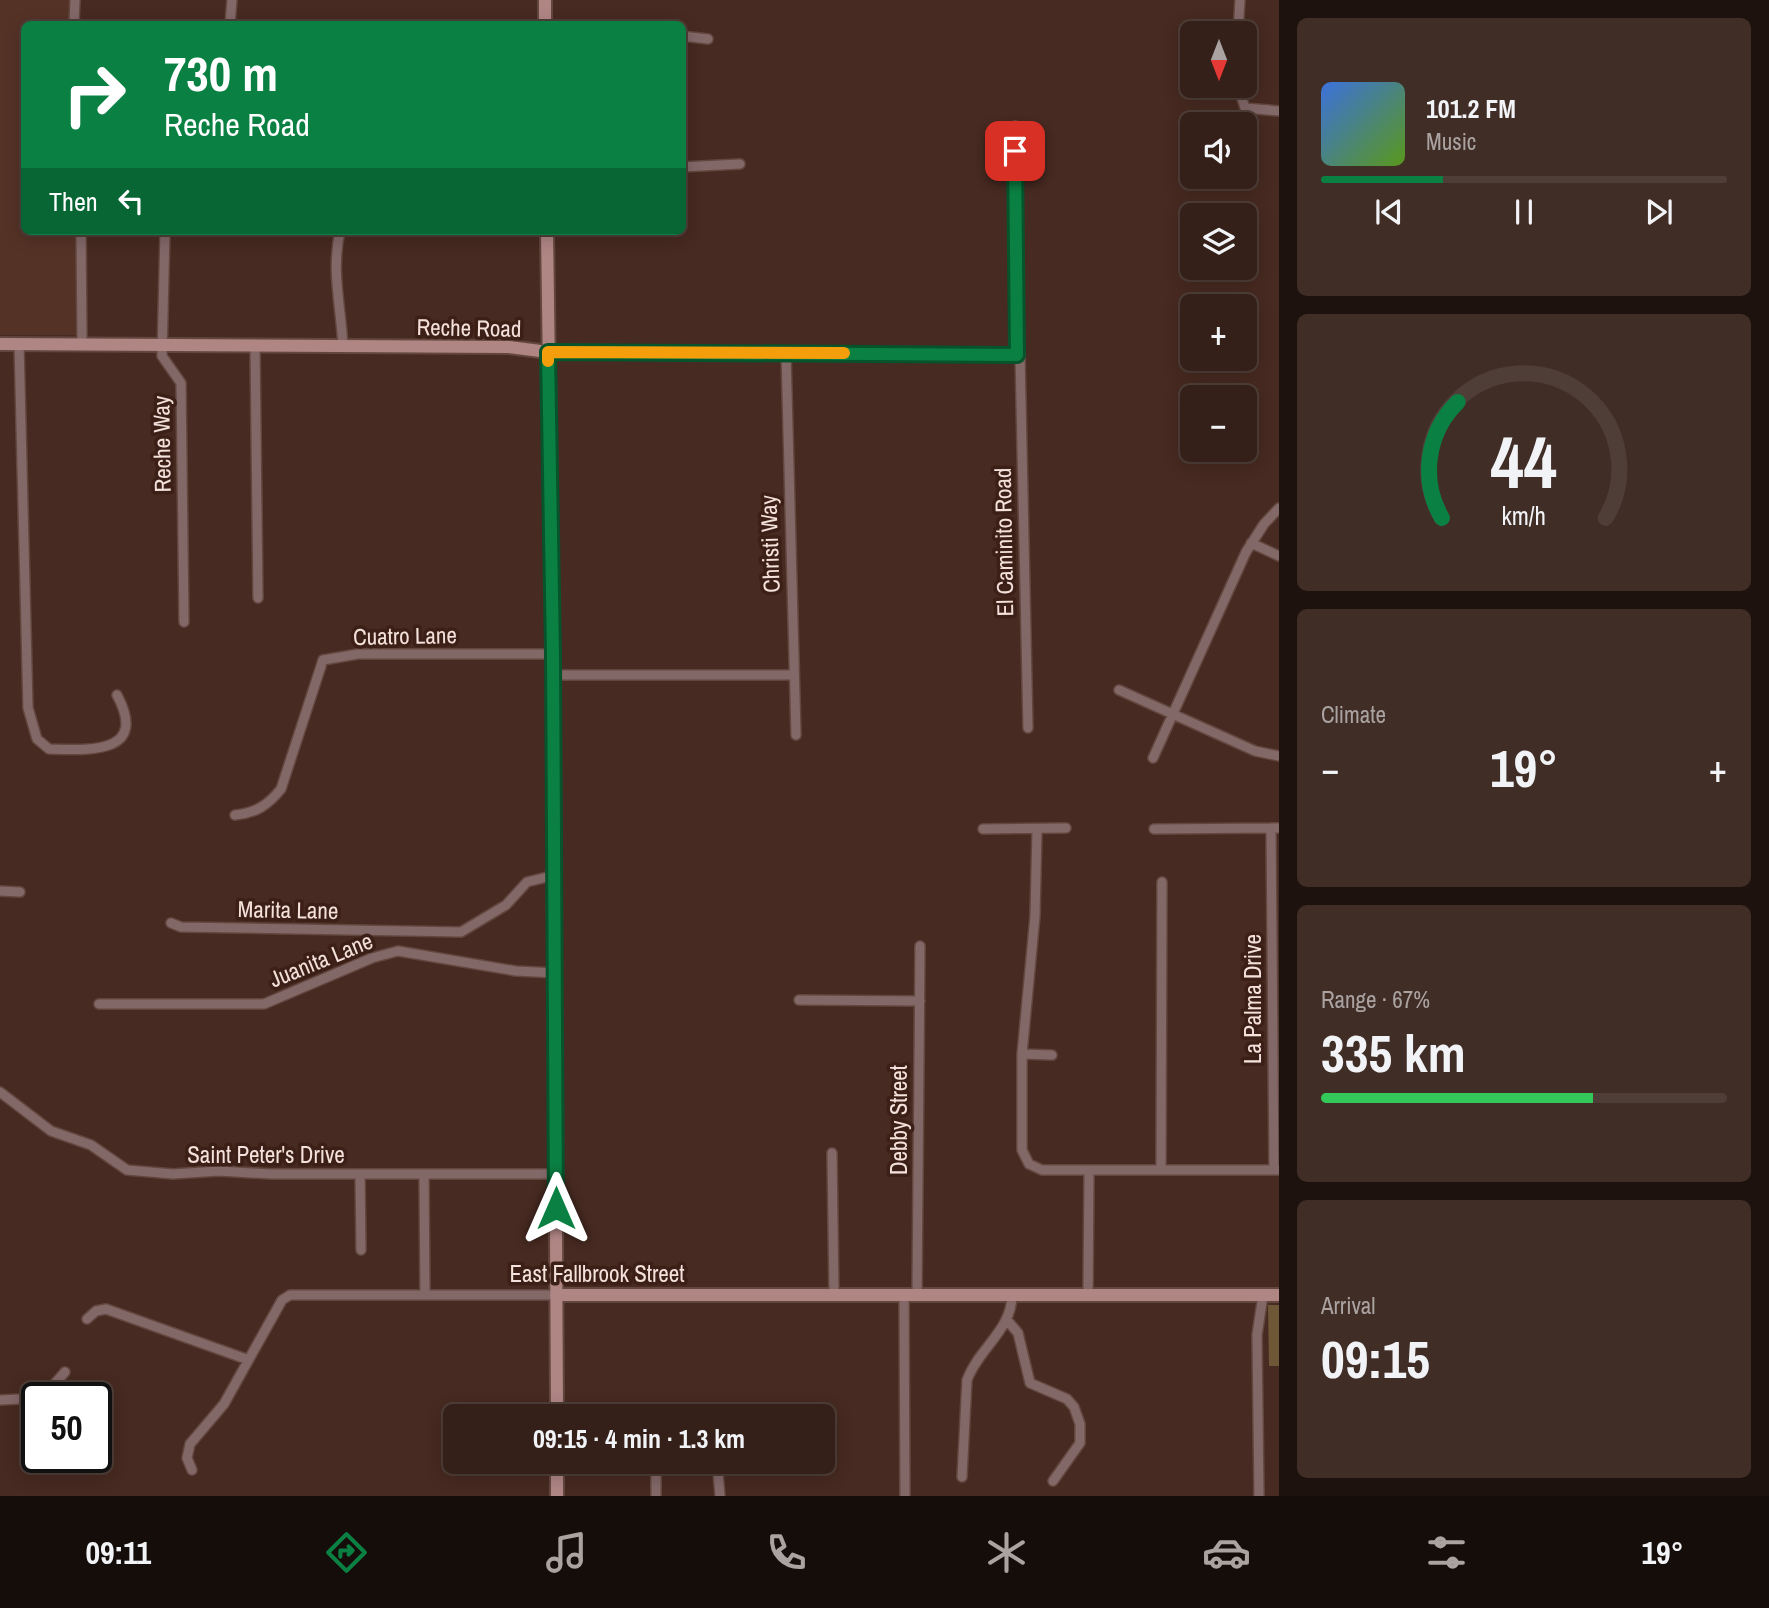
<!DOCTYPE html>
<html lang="en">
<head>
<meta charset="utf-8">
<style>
	body { margin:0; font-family:"Archivo Narrow",sans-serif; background:#402d26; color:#f1f3f6; height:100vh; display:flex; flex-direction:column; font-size:26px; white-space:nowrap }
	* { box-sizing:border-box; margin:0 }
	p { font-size:23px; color:#aaa3a2 }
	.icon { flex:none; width:38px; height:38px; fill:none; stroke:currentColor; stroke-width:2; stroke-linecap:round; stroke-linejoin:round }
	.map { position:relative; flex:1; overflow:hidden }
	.sheet { display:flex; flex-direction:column; gap:18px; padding:18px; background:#1d120e; width:490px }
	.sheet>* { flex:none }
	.hud { position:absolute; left:21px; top:21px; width:665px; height:214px; border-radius:10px; box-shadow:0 4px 18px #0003,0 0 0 2px #4f3e38; background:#0b8043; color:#fff; overflow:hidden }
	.needle { width:46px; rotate:180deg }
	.buttons { position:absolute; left:1180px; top:21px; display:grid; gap:14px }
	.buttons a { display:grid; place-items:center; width:77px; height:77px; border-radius:10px; background:#352019; box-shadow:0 4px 18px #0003,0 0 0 2px #4f3e38; font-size:35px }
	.speed { position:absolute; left:21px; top:1382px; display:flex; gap:14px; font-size:35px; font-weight:700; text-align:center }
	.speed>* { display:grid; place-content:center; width:91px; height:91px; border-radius:50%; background:#352019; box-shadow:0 4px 18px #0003,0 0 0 2px #4f3e38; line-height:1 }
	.speed .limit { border:4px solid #111; border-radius:10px; background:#fff; color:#111 }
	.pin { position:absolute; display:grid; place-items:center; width:60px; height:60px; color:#fff; margin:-30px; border-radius:14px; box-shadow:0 4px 10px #0006 }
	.me { position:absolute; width:77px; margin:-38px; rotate:0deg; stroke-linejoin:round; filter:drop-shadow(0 0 5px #0008) }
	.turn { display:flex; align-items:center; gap:24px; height:147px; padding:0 28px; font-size:32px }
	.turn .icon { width:91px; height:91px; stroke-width:2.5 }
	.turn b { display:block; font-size:49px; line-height:60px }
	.then { display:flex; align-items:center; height:66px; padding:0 28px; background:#0003; gap:14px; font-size:26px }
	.big { font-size:52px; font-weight:800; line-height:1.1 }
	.sheet .tile { flex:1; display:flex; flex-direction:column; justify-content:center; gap:10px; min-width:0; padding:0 24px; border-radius:10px; background:#402d26 }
	.sheet .dial { align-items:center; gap:0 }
	.dial svg { height:182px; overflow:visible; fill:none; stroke:#4f3e38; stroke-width:7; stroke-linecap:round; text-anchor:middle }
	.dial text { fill:#f1f3f6; stroke:none }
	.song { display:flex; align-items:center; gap:21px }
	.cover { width:84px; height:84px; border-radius:10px; background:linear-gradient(135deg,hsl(220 70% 55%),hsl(90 70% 35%)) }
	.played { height:7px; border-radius:4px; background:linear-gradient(90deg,#0b8043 30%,#4f3e38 30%) }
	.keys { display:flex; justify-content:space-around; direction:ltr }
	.heat { display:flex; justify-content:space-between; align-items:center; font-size:38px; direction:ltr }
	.charge { height:10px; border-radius:5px; background:linear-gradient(90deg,#34c759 67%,#4f3e38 0) }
	.trip { position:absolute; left:443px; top:1404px; width:392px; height:70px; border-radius:10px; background:#352019; box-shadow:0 4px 18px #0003,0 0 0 2px #4f3e38; font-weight:800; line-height:70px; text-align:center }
	.menu { display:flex; height:112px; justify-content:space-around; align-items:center; background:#150d0a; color:#aaa3a2 }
	.menu .icon { width:49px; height:49px }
	.menu .current { color:#0b8043 }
	.menu b { font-size:32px; color:#f1f3f6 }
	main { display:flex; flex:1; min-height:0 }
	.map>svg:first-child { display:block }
	.built { fill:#553226 }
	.green { fill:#6d5737 }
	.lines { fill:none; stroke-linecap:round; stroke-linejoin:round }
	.minor-casing { stroke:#63473f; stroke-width:12 }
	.secondary-casing { stroke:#63473f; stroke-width:16 }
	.minor { stroke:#836868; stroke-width:9 }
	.secondary { stroke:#b08685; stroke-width:12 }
	.route-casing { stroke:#07532c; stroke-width:18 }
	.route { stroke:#0b8043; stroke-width:12 }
	.slow { stroke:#f59e0b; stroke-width:12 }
	.labels { text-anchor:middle; stroke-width:7; stroke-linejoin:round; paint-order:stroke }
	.street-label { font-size:23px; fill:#f4e1db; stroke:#3c2017 }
</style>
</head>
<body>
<main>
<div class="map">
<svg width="1279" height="1496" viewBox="0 0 1279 1496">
	<rect width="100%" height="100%" fill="#472a21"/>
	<path class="built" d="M0,0H70V24H24V231H76V335H0Z"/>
	<path class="green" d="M1268,1305H1279V1366H1269Z"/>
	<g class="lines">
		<g class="minor-casing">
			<path id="minor" d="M74,24L75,0
				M230,24L232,0
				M1238,33L1240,0
				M682,36L708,39
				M1238,86L1245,108L1279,111
				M1015,126L1017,355
				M682,167L740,164
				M81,231L82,345
				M165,231L162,356L181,383L184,622
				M340,231C331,272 341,306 343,347
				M19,344L28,708L37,739L49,749C88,750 149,755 117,695
				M255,347L258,598
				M548,352L1020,355L1028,728
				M786,353L796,735
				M1251,543L1279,556
				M553,675H794
				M1119,690L1255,751L1279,756
				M1153,758L1246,552L1264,524L1279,508
				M235,815C256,813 268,805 281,789L323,660L358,654H553
				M1271,828L1274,1170
				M983,829L1066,828
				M1154,829L1279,828
				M1037,830L1035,916L1022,1054V1150L1029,1164L1042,1170H1279
				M0,891L20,892
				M171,923L181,927L461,932L506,905L527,882L555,875
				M799,1000L920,1001
				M99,1004H264L372,958L398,951L516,971L556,973
				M1022,1054L1052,1055
				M0,1092L51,1131L91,1145L127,1170L173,1174L219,1171L271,1174H556
				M832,1153L834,1295
				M1161,1170L1162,882
				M360,1174L361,1250
				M424,1174L425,1295
				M904,1295L905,1496
				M917,1295L920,946
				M1088,1295L1089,1171
				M87,1319L96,1311L106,1309L246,1359
				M1007,1320L1018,1333L1030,1383L1067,1399L1074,1407L1080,1424V1443L1053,1481
				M0,1400L42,1398L65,1372
				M656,1461V1496
				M717,1461L720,1496
				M192,1470L187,1458L190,1444L224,1404L282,1300L290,1295H556
				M962,1477L967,1380C978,1349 1012,1330 1012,1295
				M1259,1496L1257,1335L1263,1295"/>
		</g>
		<g class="secondary-casing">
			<path id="secondary" d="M545,0V24
				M547,231L553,654L557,1416
				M0,344L509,347L548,352
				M556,1295H1279
				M557,1461V1496"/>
		</g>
		<use href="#minor" class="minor"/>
		<use href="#secondary" class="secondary"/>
	</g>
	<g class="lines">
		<g class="route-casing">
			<path id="route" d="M556,1208L553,654L548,352L1017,355L1015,151"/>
		</g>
		<use href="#route" class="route"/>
		<path class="slow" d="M548,361V352L844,353"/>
	</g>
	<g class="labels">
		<g class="street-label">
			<text transform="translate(469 328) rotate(1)" y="8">Reche Road</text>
			<text transform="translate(162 444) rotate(-91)" y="8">Reche Way</text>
			<text transform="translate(1004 542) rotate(-91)" y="8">El Caminito Road</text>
			<text transform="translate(770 544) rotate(-92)" y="8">Christi Way</text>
			<text transform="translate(405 636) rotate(-1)" y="8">Cuatro Lane</text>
			<text transform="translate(288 910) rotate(1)" y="8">Marita Lane</text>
			<text transform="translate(321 960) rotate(-22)" y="8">Juanita Lane</text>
			<text transform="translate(1253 999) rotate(-90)" y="8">La Palma Drive</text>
			<text transform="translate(899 1120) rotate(-90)" y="8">Debby Street</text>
			<text x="266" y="1163">Saint Peter's Drive</text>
			<text x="597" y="1282">East Fallbrook Street</text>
		</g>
	</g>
</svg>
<div class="buttons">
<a><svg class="needle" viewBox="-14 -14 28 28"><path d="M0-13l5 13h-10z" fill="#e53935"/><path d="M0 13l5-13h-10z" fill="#aaa3a2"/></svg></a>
<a><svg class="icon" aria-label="sound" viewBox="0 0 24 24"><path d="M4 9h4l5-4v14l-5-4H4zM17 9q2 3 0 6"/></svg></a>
<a><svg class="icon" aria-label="layers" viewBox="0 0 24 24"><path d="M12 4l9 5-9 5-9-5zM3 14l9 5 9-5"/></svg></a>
<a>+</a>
<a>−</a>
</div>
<div class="speed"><div class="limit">50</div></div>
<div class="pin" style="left:1015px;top:151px;background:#d93025"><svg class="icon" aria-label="arrive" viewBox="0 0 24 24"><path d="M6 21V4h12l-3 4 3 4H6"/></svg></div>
<svg class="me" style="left:556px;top:1208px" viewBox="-20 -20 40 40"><path d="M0-17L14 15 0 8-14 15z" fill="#0b8043" stroke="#fff" stroke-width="4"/></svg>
<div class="trip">09:15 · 4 min · 1.3 km</div>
<div class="hud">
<div class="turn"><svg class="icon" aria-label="right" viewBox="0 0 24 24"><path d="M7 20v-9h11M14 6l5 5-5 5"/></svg><div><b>730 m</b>Reche Road</div></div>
<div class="then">Then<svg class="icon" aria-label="left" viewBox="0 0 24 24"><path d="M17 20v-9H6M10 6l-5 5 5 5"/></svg></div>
</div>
</div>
<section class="sheet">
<div class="tile">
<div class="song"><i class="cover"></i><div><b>101.2 FM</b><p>Music</p></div></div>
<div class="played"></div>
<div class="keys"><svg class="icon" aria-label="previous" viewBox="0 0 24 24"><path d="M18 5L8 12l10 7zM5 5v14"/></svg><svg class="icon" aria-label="pause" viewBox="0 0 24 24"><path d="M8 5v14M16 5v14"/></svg><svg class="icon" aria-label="next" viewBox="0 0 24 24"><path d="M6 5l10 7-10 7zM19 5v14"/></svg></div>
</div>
<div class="tile dial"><svg viewBox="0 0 100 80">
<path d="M14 69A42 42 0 1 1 86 69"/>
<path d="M14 69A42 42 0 0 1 21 18" stroke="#0b8043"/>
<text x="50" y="56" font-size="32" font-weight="700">44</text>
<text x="50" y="72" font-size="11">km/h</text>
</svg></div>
<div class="tile"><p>Climate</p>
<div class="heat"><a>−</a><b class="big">19°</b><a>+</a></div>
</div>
<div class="tile"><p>Range · 67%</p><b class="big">335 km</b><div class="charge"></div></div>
<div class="tile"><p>Arrival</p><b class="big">09:15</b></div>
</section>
</main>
<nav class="menu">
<b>09:11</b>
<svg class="icon current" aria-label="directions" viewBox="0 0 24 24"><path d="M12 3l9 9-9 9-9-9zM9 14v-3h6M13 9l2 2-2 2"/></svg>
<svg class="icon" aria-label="music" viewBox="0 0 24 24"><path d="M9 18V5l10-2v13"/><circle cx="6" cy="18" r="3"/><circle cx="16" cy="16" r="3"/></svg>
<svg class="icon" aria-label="phone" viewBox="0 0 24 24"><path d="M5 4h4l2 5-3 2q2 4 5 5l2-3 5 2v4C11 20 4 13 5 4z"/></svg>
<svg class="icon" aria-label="climate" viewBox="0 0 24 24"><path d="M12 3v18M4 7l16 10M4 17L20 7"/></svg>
<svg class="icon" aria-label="car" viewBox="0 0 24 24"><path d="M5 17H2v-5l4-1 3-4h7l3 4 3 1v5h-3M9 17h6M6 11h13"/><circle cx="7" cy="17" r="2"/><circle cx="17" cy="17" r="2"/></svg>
<svg class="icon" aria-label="filters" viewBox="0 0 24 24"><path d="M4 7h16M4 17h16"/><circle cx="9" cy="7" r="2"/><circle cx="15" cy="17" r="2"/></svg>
<b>19°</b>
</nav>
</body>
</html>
